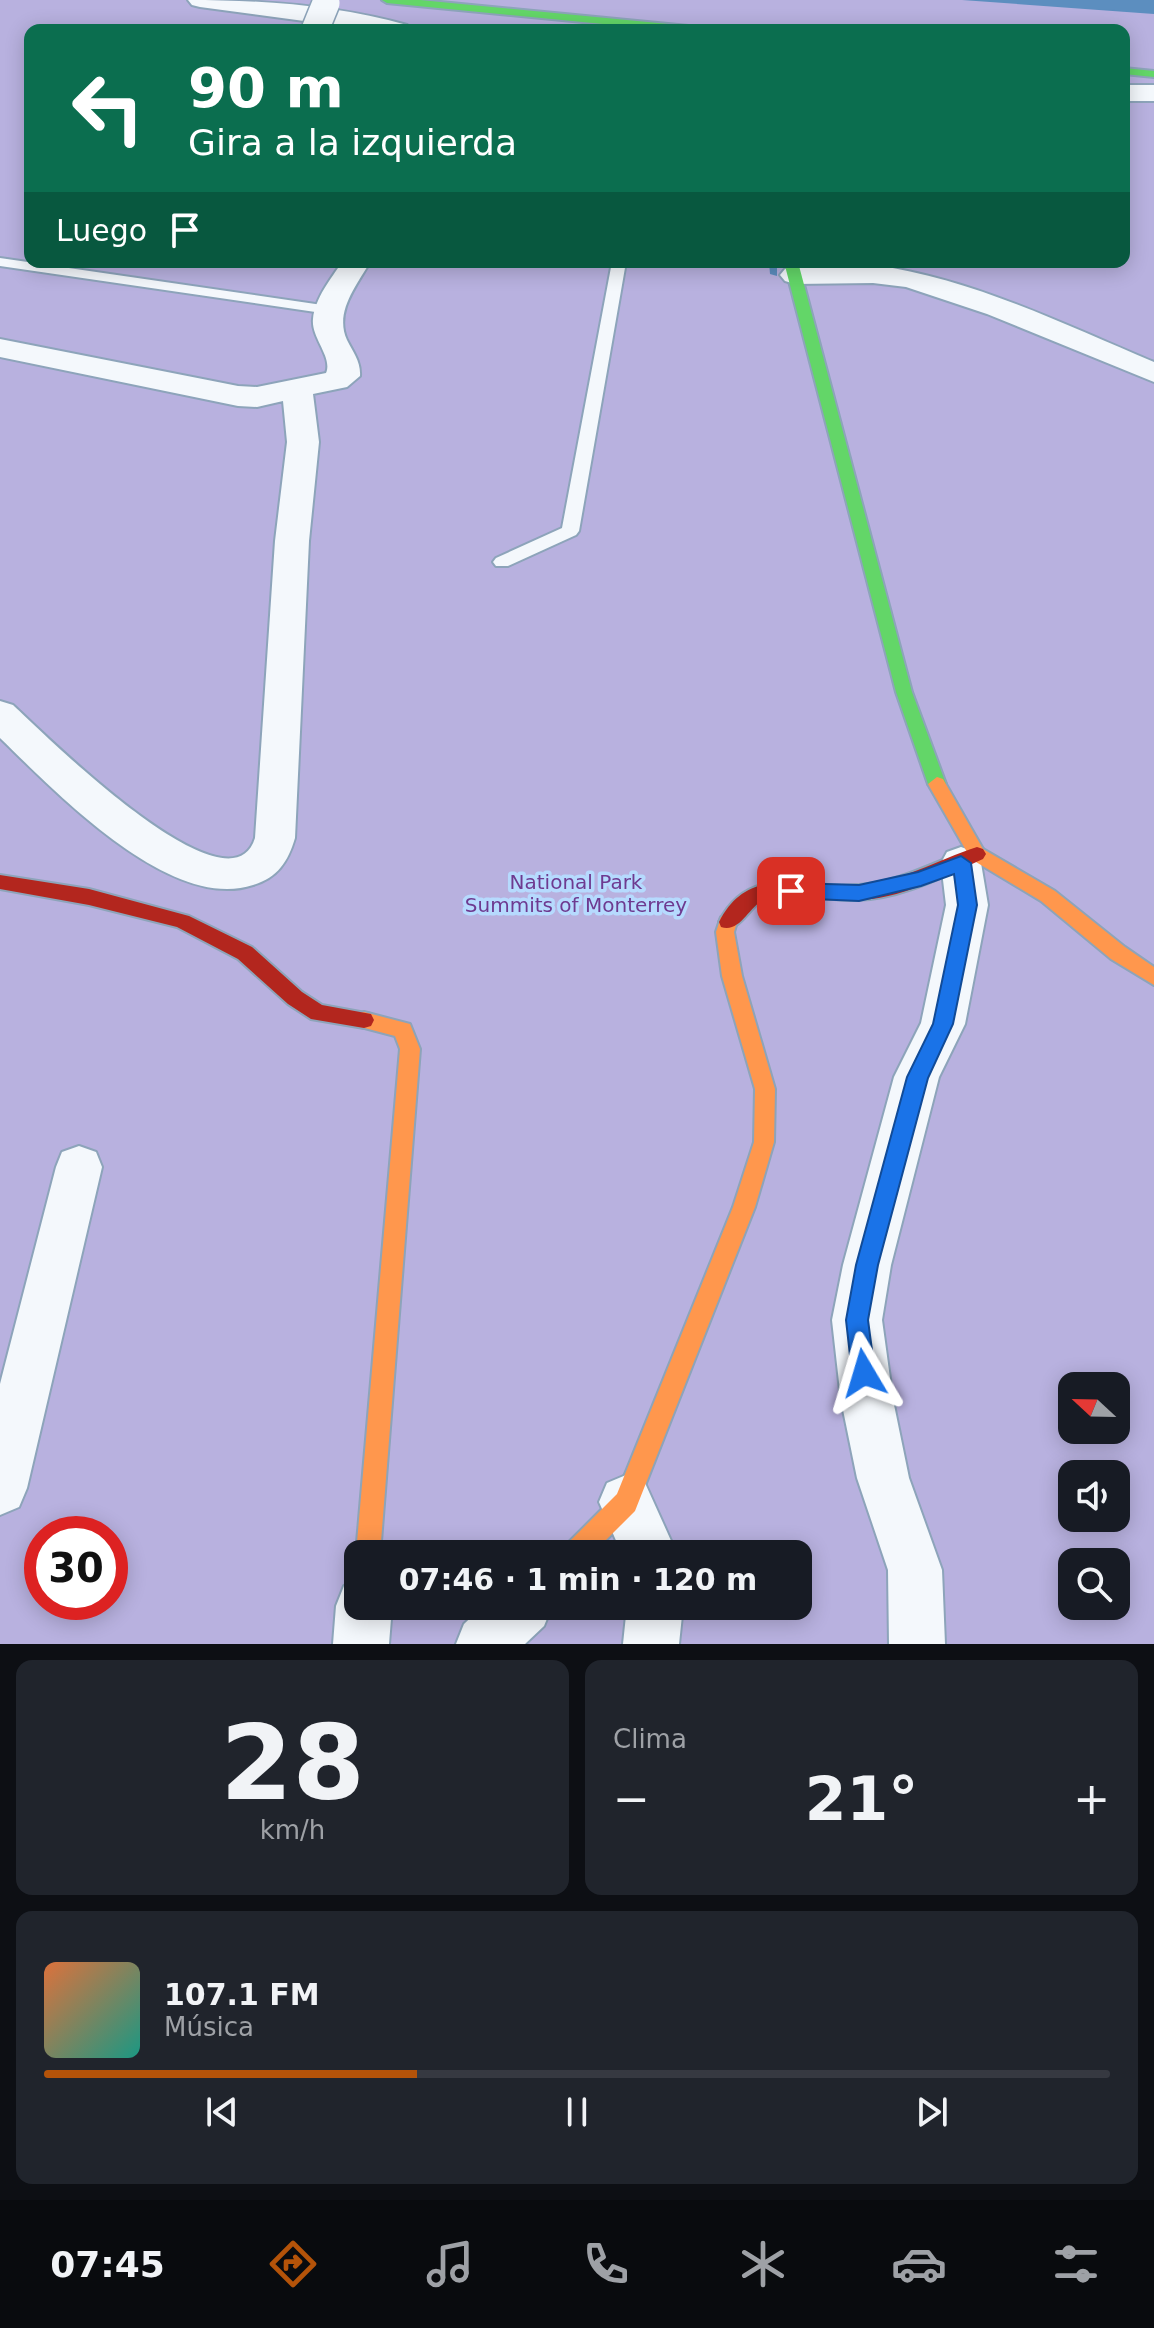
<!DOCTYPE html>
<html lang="es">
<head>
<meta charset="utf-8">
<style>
	body { margin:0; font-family:"DejaVu Sans",sans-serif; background:#20242c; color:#f1f3f6; height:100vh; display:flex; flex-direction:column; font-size:30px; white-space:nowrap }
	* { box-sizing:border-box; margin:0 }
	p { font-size:26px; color:#9ea1a6 }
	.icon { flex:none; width:44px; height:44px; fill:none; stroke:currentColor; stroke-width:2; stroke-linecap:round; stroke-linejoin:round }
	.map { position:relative; height:1644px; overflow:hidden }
	.drawer { display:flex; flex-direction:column; gap:16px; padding:16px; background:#0d0f14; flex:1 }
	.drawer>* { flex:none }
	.top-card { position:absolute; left:24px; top:24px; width:1106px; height:244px; border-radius:16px; box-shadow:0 4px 20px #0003; background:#0b6e4f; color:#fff; overflow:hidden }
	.needle { width:52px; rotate:292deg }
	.tools { position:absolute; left:1058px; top:1372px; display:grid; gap:16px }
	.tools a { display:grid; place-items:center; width:72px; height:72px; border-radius:16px; background:#171b24; box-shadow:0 4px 20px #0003; font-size:40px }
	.speed { position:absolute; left:24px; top:1516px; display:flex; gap:16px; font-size:40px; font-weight:700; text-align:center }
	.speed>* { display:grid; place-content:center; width:104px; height:104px; border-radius:50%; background:#171b24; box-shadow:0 4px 20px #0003; line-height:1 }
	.speed .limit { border:12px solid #d22; background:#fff; color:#111 }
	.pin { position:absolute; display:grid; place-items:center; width:68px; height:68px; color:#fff; margin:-34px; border-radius:16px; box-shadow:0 4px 12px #0006 }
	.me { position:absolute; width:88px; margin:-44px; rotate:353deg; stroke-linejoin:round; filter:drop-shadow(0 0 6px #0008) }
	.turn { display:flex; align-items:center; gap:28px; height:168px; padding:0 32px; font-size:36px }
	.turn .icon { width:104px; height:104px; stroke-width:2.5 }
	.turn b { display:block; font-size:56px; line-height:68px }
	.then { display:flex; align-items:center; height:76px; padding:0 32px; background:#0003; gap:16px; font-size:30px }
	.big { font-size:60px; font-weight:700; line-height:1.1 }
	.drawer .tile { flex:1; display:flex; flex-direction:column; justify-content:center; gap:12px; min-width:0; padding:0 28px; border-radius:16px; background:#20242c }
	.drawer .dial { align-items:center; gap:0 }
	.dial b { font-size:104px; line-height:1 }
	.song { display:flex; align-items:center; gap:24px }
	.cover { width:96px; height:96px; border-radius:12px; background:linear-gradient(135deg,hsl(20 70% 55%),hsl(170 70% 35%)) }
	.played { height:8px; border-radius:4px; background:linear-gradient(90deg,#b45309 35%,#363941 35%) }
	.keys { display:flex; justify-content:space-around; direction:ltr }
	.heat { display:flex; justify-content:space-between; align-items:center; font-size:44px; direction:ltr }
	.drawer .tiles { flex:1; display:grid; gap:16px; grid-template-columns:1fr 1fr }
	.tile:last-child { grid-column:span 2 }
	.trip { position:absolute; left:344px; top:1540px; width:468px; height:80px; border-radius:16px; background:#171b24; box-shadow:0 4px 20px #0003; font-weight:700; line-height:80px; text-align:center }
	.tab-bar { display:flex; height:128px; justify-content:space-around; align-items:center; background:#090b0e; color:#9ea1a6 }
	.tab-bar .icon { width:56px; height:56px }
	.tab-bar .active { color:#b45309 }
	.tab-bar b { font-size:36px; color:#f1f3f6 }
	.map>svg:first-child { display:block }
	.green { fill:#b8b1df; fill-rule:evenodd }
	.water { fill:#5c8ebf }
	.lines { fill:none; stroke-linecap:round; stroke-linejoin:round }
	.stream { fill:#5c8ebf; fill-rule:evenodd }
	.lane-casing { stroke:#8da4ba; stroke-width:4 }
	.street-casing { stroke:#8da4ba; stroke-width:4 }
	.fast-casing { stroke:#8da4ba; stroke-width:4 }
	.slow-casing { stroke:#8da4ba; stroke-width:4 }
	.jam-casing { stroke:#8da4ba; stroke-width:4 }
	.lane { fill:#f4f8fc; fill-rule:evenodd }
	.street { fill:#f4f8fc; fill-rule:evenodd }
	.fast { fill:#63d668; fill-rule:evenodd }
	.slow { fill:#ff974d; fill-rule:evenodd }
	.jam { fill:#b3261e; fill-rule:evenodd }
	.street-bridge-casing { stroke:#8da4ba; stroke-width:30; stroke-linecap:butt }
	.street-bridge { stroke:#f4f8fc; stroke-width:27 }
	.route { fill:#1a73e8; stroke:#114b97; stroke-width:2 }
	.labels { text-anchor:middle; stroke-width:7; stroke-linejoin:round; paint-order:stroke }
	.park-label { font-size:20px; fill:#6e3a90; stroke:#b6dafe }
</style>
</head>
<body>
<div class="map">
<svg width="1154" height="1644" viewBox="0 0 1154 1644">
	<rect width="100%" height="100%" fill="#b4cee8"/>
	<path class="green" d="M0,0H1154V1644H0ZM30,30H1124V262H30ZM1072,1386H1116V1430H1072ZM1072,1474H1116V1518H1072ZM42,1534H110V1602H42ZM358,1554H798V1606H358ZM1072,1562H1116V1606H1072Z"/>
	<path class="water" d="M962,0H1154V14Z"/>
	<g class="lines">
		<path class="stream" d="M769,262H777V276L770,274Z"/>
		<g class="lane-casing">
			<path id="lane" d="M0,258L329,306L336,310L329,314L0,266Z
				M612,262H626L579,531L576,535L508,566H496L493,562L496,558L562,528Z"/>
		</g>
		<g class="street-casing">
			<path id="street" d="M188,0C261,0 336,5 407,25L410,30H371L200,7L192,5Z
				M1124,85H1154V101H1124Z
				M342,262H370C357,285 334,312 347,340C353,352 361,362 360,376L347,387L313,394L319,442L309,541L295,838C288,862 277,878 253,885C170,913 54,790 0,738V701L13,705C40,730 230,920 255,838L275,541L287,442L283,401L257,407L238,406L0,357V339L238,386L257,387L326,373C333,357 311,338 313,319C315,298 331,279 342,262Z
				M873,265C971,278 1063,324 1154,362V382L987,314L906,287L873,283L795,284L785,281L780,275L785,269L795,266Z
				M961,847L975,852L981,863L988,905L965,1024L939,1077L891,1265L882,1320L893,1400L909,1478L942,1570L945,1644H889L888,1570L857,1478L841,1400L832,1320L843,1265L894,1077L921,1023L946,905L941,863L947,852Z
				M79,1146L96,1152L102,1167L27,1488L19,1507L0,1515V1384L56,1167L62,1152Z
				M626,1475L645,1483L677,1554H622L599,1502L607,1483Z
				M358,1581V1606H392L389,1644H333L336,1606L344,1586Z
				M483,1606H552L544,1626L525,1644H456L464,1624Z
				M627,1606H683L679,1644H623Z"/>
		</g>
		<g class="fast-casing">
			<path id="fast" d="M382,0H420L699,27L704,30H665L387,3Z
				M1124,68L1154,71V77L1124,74Z
				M784,262H798L912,692L946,784L937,791L928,784L896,692Z"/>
		</g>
		<g class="slow-casing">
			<path id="slow" d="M937,777L943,779L983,849L1055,891L1125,947L1154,967V985L1111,959L1041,901L971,859L928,784Z
				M728,914L735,917L737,922L734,932L742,976L775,1089L774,1142L755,1207L635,1511L592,1554H563L566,1545L617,1494L733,1207L754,1142L755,1089L722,976L716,932L721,917Z
				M364,1012L410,1024L420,1049L380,1554H358V1559L356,1554L400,1049L395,1036L357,1026L354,1020L357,1014Z"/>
		</g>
		<g class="jam-casing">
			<path id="jam" d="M977,847L983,849L986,854L983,859C945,876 898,900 856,900C832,901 791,892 770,897C750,901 742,934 721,927L719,922C750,861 805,890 859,885C901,882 937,860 977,847Z
				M0,875L89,889L189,916L252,947L302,992L322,1005L371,1014L374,1020L371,1026L364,1028L311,1019L288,1004L238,959L177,927L89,905L0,889Z"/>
		</g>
		<use href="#lane" class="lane"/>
		<use href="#street" class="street"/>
		<use href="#fast" class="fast"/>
		<use href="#slow" class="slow"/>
		<use href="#jam" class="jam"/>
		<g class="street-bridge-casing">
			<path id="street-bridge" d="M315,30L326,3"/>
		</g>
		<use href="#street-bridge" class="street-bridge"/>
	</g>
	<path class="route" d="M961,856L971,863L977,905L953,1024L928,1078L878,1265L868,1320L875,1373L872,1382L864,1385L855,1382L852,1373L846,1320L856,1265L907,1077L933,1024L958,905L954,874L921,886L859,901L791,898L784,896L781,891L784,885L791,883L859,885L918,872Z"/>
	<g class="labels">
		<g class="park-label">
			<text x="576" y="889">National Park<tspan x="576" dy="23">Summits of Monterrey</tspan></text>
		</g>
	</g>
</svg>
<div class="tools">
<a><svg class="needle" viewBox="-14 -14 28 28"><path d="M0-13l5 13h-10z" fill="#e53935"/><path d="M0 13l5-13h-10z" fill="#9ea1a6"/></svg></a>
<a><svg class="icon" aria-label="sound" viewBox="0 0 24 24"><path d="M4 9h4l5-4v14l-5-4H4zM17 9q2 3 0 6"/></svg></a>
<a><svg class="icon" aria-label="search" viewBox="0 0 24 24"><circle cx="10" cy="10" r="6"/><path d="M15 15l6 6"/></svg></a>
</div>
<div class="speed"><div class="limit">30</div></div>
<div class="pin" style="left:791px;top:891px;background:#d93025"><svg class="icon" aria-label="arrive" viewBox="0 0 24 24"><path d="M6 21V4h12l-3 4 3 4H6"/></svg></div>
<svg class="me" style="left:864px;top:1373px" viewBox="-20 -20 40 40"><path d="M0-17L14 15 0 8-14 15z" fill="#1a73e8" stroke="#fff" stroke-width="4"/></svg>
<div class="trip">07:46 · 1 min · 120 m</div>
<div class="top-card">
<div class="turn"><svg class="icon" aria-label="left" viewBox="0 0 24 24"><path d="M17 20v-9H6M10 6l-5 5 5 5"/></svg><div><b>90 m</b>Gira a la izquierda</div></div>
<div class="then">Luego<svg class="icon" aria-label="arrive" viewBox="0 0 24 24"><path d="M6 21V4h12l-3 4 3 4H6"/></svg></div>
</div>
</div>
<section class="drawer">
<div class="tiles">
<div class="tile dial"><b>28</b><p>km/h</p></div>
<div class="tile"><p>Clima</p>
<div class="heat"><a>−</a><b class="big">21°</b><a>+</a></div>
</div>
<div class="tile">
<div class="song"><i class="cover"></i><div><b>107.1 FM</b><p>Música</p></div></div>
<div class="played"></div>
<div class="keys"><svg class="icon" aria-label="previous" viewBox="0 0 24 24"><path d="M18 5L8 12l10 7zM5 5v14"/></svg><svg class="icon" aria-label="pause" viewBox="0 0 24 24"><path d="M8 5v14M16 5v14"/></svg><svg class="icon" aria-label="next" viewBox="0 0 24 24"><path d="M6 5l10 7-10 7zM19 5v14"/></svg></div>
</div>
</div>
</section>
<nav class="tab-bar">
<b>07:45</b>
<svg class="icon active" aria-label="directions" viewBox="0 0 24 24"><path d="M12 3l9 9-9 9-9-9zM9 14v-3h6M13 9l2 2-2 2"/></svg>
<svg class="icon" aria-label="music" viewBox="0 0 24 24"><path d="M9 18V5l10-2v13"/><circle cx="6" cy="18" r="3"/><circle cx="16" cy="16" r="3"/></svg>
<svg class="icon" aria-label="phone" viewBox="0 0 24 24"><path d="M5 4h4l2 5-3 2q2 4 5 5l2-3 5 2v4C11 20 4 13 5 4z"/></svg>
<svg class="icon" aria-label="climate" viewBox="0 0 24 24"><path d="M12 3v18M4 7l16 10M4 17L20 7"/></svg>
<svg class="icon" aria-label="car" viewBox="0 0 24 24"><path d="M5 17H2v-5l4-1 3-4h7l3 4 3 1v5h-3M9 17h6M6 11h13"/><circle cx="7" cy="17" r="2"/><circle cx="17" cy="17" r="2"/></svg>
<svg class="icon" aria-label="filters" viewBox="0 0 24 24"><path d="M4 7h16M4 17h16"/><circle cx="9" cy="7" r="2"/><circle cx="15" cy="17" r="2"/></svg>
</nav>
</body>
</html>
